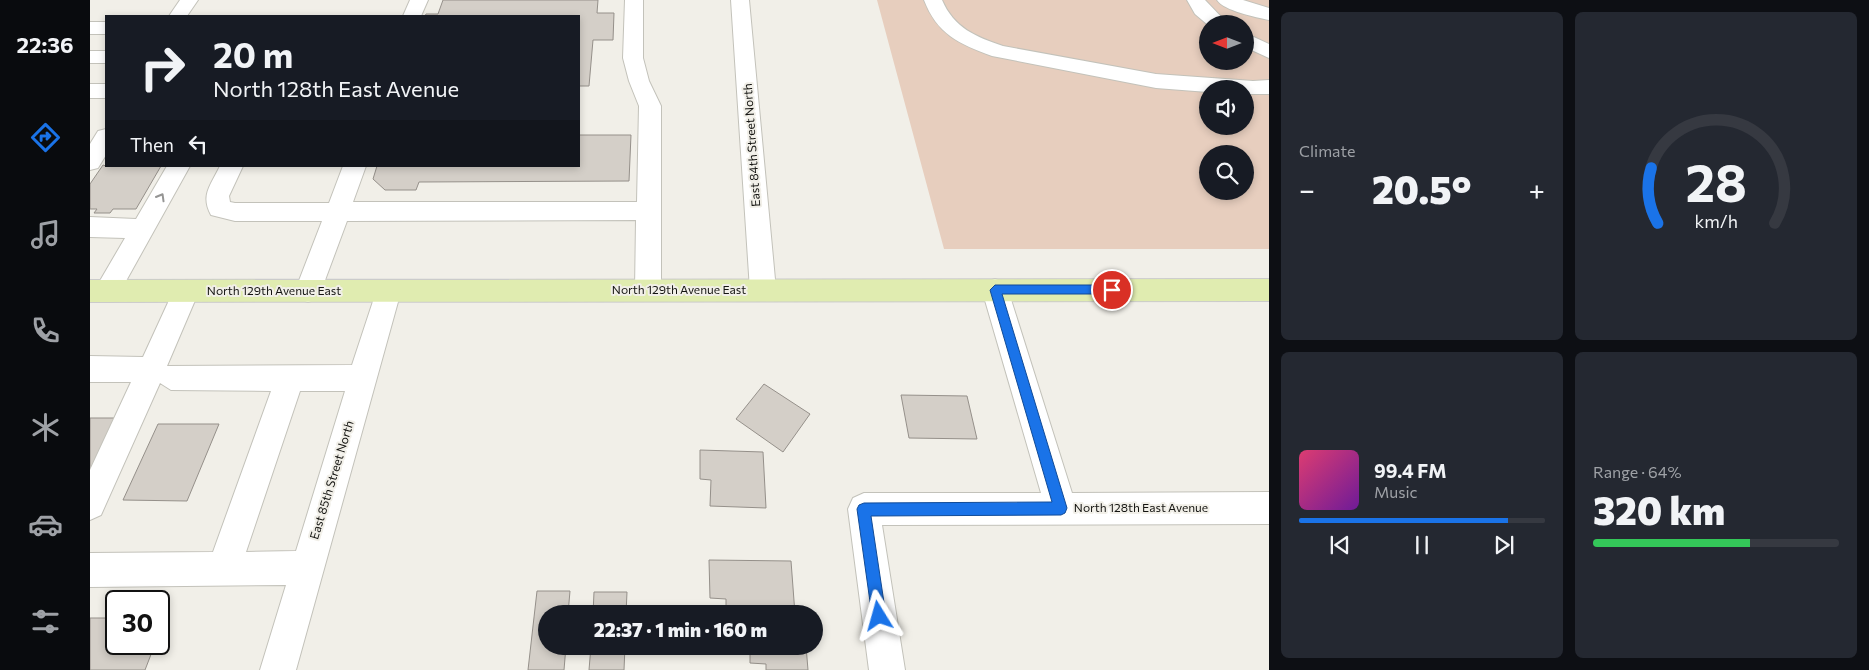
<!DOCTYPE html>
<html lang="en">
<head>
<meta charset="utf-8">
<style>
	body { margin:0; font-family:Commissioner,sans-serif; background:#242831; color:#f1f3f6; height:100vh; display:flex; flex-direction:column; font-size:19px; white-space:nowrap }
	* { box-sizing:border-box; margin:0 }
	p { font-size:16px; color:#9ea1a6 }
	.icon { flex:none; width:28px; height:28px; fill:none; stroke:currentColor; stroke-width:2; stroke-linecap:round; stroke-linejoin:round }
	.map { position:relative; flex:1; overflow:hidden }
	.panel { display:flex; flex-direction:column; gap:12px; padding:12px; background:#0d0f14; width:600px }
	.panel>* { flex:none }
	.banner { position:absolute; left:15px; top:15px; width:475px; height:152px; border-radius:0px; box-shadow:0 2px 8px #0003; background:#171b24; color:#f1f3f6; overflow:hidden }
	.needle { width:32px; rotate:270deg }
	.fabs { position:absolute; left:1109px; top:15px; display:grid; gap:10px }
	.fabs a { display:grid; place-items:center; width:55px; height:55px; border-radius:50%; background:#171b24; box-shadow:0 2px 8px #0003; font-size:25px }
	.speed { position:absolute; left:15px; top:590px; display:flex; gap:10px; font-size:25px; font-weight:700; text-align:center }
	.speed>* { display:grid; place-content:center; width:65px; height:65px; border-radius:50%; background:#171b24; box-shadow:0 2px 8px #0003; line-height:1 }
	.speed .limit { border:2px solid #111; border-radius:8px; background:#fff; color:#111 }
	.pin { position:absolute; display:grid; place-items:center; width:42px; height:42px; color:#fff; margin:-21px; border:2px solid #fff; border-radius:50%; box-shadow:0 1px 5px #0007 }
	.me { position:absolute; width:55px; margin:-28px; rotate:352deg; stroke-linejoin:round; filter:drop-shadow(0 0 4px #0008) }
	.turn { display:flex; align-items:center; gap:18px; height:105px; padding:0 25px; font-size:22px }
	.turn .icon { width:65px; height:65px; stroke-width:2.5 }
	.turn b { display:block; font-size:35px; line-height:42px }
	.then { display:flex; align-items:center; height:48px; padding:0 25px; background:#0003; gap:10px; font-size:19px }
	.big { font-size:38px; font-weight:800; line-height:1.1 }
	.panel .card { flex:1; display:flex; flex-direction:column; justify-content:center; gap:8px; min-width:0; padding:0 18px; border-radius:8px; background:#242831 }
	.panel .dial { align-items:center; gap:0 }
	.dial svg { height:130px; overflow:visible; fill:none; stroke:#363941; stroke-width:7; stroke-linecap:round; text-anchor:middle }
	.dial text { fill:#f1f3f6; stroke:none }
	.song { display:flex; align-items:center; gap:15px }
	.cover { width:60px; height:60px; border-radius:8px; background:linear-gradient(135deg,hsl(340 70% 55%),hsl(280 70% 35%)) }
	.played { height:5px; border-radius:2px; background:linear-gradient(90deg,#1a73e8 85%,#363941 85%) }
	.keys { display:flex; justify-content:space-around; direction:ltr }
	.heat { display:flex; justify-content:space-between; align-items:center; font-size:28px; direction:ltr }
	.charge { height:8px; border-radius:4px; background:linear-gradient(90deg,#34c759 64%,#363941 0) }
	.panel .tiles { flex:1; display:grid; gap:12px; grid-template-columns:repeat(2,1fr) }
	.trip { position:absolute; left:448px; top:605px; width:285px; height:50px; border-radius:25px; background:#171b24; box-shadow:0 2px 8px #0003; font-weight:800; line-height:50px; text-align:center }
	main { display:flex; flex:1; min-height:0 }
	.dock { display:flex; flex-direction:column; width:90px; justify-content:space-around; align-items:center; background:#090b0e; color:#9ea1a6 }
	.dock .icon { width:35px; height:35px }
	.dock .on { color:#1a73e8 }
	.dock b { font-size:22px; color:#f1f3f6 }
	.map>svg:first-child { display:block }
	.green { fill:#e7cebe; fill-rule:evenodd }
	.building { fill:#d4cfc8; stroke:#95908a }
	.lines { fill:none; stroke-linecap:round; stroke-linejoin:round }
	.minor-casing { stroke:#c3c2ba; stroke-width:2 }
	.major-casing { stroke:#cbcbcb; stroke-width:2 }
	.minor { fill:#fff; fill-rule:evenodd }
	.major { fill:#e0ecb0; fill-rule:evenodd }
	.oneway { stroke:#959594 }
	.route { fill:#1a73e8; stroke:#114b97 }
	.labels { text-anchor:middle; stroke-width:4; stroke-linejoin:round; paint-order:stroke }
	.street-label { font-size:12px; fill:#141411; stroke:#f1efe8 }
</style>
</head>
<body>
<main>
<nav class="dock">
<b>22:36</b>
<svg class="icon on" aria-label="directions" viewBox="0 0 24 24"><path d="M12 3l9 9-9 9-9-9zM9 14v-3h6M13 9l2 2-2 2"/></svg>
<svg class="icon" aria-label="music" viewBox="0 0 24 24"><path d="M9 18V5l10-2v13"/><circle cx="6" cy="18" r="3"/><circle cx="16" cy="16" r="3"/></svg>
<svg class="icon" aria-label="phone" viewBox="0 0 24 24"><path d="M5 4h4l2 5-3 2q2 4 5 5l2-3 5 2v4C11 20 4 13 5 4z"/></svg>
<svg class="icon" aria-label="climate" viewBox="0 0 24 24"><path d="M12 3v18M4 7l16 10M4 17L20 7"/></svg>
<svg class="icon" aria-label="car" viewBox="0 0 24 24"><path d="M5 17H2v-5l4-1 3-4h7l3 4 3 1v5h-3M9 17h6M6 11h13"/><circle cx="7" cy="17" r="2"/><circle cx="17" cy="17" r="2"/></svg>
<svg class="icon" aria-label="filters" viewBox="0 0 24 24"><path d="M4 7h16M4 17h16"/><circle cx="9" cy="7" r="2"/><circle cx="15" cy="17" r="2"/></svg>
</nav>
<div class="map">
<svg width="1179" height="670" viewBox="0 0 1179 670">
	<rect width="100%" height="100%" fill="#f1efe8"/>
	<path class="green" d="M787,0H1179V249H854ZM1118,24H1155V61H1118ZM1118,89H1155V126H1118ZM1118,154H1155V191H1118Z"/>
	<path class="building" d="M353,0H508L507,13H524L523,40H503L499,86H489V16H335L336,14H348Z
		M489,135H541L539,181L329,182L326,190H295L283,179L287,166H489Z
		M13,165L16,166H71L46,209H23L20,213H4L7,209H0V184Z
		M674,384L720,414L693,452L646,419Z
		M811,395L877,396L887,439L819,438Z
		M0,418H32L0,476Z
		M68,424H129L97,501L33,500Z
		M610,450L673,452L676,508L620,506L621,480L610,479Z
		M619,560L701,561L705,614H636V599L620,598Z
		M447,591H480L478,614H456V646H476L474,670H438Z
		M504,592H537L536,614H503Z
		M0,618H26V644H65L55,670H0Z
		M501,646H535L534,670H499Z
		M660,646H716L718,670H676V664L660,663Z"/>
	<g class="lines">
		<g class="minor-casing">
			<path id="minor" d="M90,0H108L97,16H79Z
				M320,0H338L331,16H313Z
				M535,0H553V58L559,81L571,106V290L567,298L558,301L549,298L545,290L546,220L257,221L231,291L227,299L218,302L209,299L205,291L232,221H145L121,215C110,195 121,185 130,166H153L139,196L140,202L145,203H239L253,166H276L263,202H547L549,106L539,81L533,58Z
				M641,0H659L686,290L682,298L673,301L664,298L660,290Z
				M834,0H852C864,28 886,37 913,46L1066,74L1163,81L1179,80V94H1155V89H1118V92L1066,88L902,56C869,44 847,34 834,0Z
				M1097,0H1115L1138,24L1118,25L1105,14Z
				M1127,0H1153L1179,8V20C1166,17 1134,11 1127,0Z
				M0,22H16V34H0Z
				M1155,33L1179,44V58L1155,47Z
				M0,51H16V63H0Z
				M0,84H16V98H0Z
				M16,129V155L8,168L0,170V144L8,131Z
				M77,166H100L26,299L17,302L8,299L4,291L35,238L0,237V217L46,219Z
				M905,279L914,282L918,290L982,493L1179,492V524L792,525L815,670H779L758,509L763,498L774,493H951L892,290L896,282Z
				M96,280L105,283L109,291L77,366L262,365L289,283L298,280L307,283L311,291L206,670H170L196,585L0,587V553L123,552L181,391L81,390L70,383L11,515L0,520V470L41,382H0V356L53,357L87,283ZM210,391H255L206,551L156,552Z"/>
		</g>
		<g class="major-casing">
			<path id="major" d="M1179,279V301L0,302V280Z"/>
		</g>
		<use href="#minor" class="minor"/>
		<use href="#major" class="major"/>
	</g>
	<defs><path id="oneway-chevron" d="M-2-3.5L2.5 0L-2 3.5" fill="none" stroke-width="1.6" stroke-linecap="round" stroke-linejoin="round" transform="scale(1.25)"/></defs>
	<use class="oneway" href="#oneway-chevron" transform="translate(71 197) rotate(-60)"/>
	<path class="route" d="M905,285H1022L1027,290L1022,294H912L977,508L975,513L971,515L781,516L796,616L794,622L789,624L784,622L782,616L767,509L769,505L774,503L962,502L900,290Z"/>
	<g class="labels">
		<g class="street-label">
			<text transform="translate(662 145) rotate(-94)" y="4">East 84th Street North</text>
			<text x="589" y="294">North 129th Avenue East</text>
			<text x="184" y="295">North 129th Avenue East</text>
			<text transform="translate(242 480) rotate(-73)" y="4">East 85th Street North</text>
			<text x="1051" y="512">North 128th East Avenue</text>
		</g>
	</g>
</svg>
<div class="fabs">
<a><svg class="needle" viewBox="-14 -14 28 28"><path d="M0-13l5 13h-10z" fill="#e53935"/><path d="M0 13l5-13h-10z" fill="#9ea1a6"/></svg></a>
<a><svg class="icon" aria-label="sound" viewBox="0 0 24 24"><path d="M4 9h4l5-4v14l-5-4H4zM17 9q2 3 0 6"/></svg></a>
<a><svg class="icon" aria-label="search" viewBox="0 0 24 24"><circle cx="10" cy="10" r="6"/><path d="M15 15l6 6"/></svg></a>
</div>
<div class="speed"><div class="limit">30</div></div>
<div class="pin" style="left:1022px;top:290px;background:#d93025"><svg class="icon" aria-label="arrive" viewBox="0 0 24 24"><path d="M6 21V4h12l-3 4 3 4H6"/></svg></div>
<svg class="me" style="left:789px;top:616px" viewBox="-20 -20 40 40"><path d="M0-17L14 15 0 8-14 15z" fill="#1a73e8" stroke="#fff" stroke-width="4"/></svg>
<div class="trip">22:37 · 1 min · 160 m</div>
<div class="banner">
<div class="turn"><svg class="icon" aria-label="right" viewBox="0 0 24 24"><path d="M7 20v-9h11M14 6l5 5-5 5"/></svg><div><b>20 m</b>North 128th East Avenue</div></div>
<div class="then">Then<svg class="icon" aria-label="left" viewBox="0 0 24 24"><path d="M17 20v-9H6M10 6l-5 5 5 5"/></svg></div>
</div>
</div>
<section class="panel">
<div class="tiles">
<div class="card"><p>Climate</p>
<div class="heat"><a>−</a><b class="big">20.5°</b><a>+</a></div>
</div>
<div class="card dial"><svg viewBox="0 0 100 80">
<path d="M14 69A42 42 0 1 1 86 69"/>
<path d="M14 69A42 42 0 0 1 10 35" stroke="#1a73e8"/>
<text x="50" y="56" font-size="32" font-weight="700">28</text>
<text x="50" y="72" font-size="11">km/h</text>
</svg></div>
<div class="card">
<div class="song"><i class="cover"></i><div><b>99.4 FM</b><p>Music</p></div></div>
<div class="played"></div>
<div class="keys"><svg class="icon" aria-label="previous" viewBox="0 0 24 24"><path d="M18 5L8 12l10 7zM5 5v14"/></svg><svg class="icon" aria-label="pause" viewBox="0 0 24 24"><path d="M8 5v14M16 5v14"/></svg><svg class="icon" aria-label="next" viewBox="0 0 24 24"><path d="M6 5l10 7-10 7zM19 5v14"/></svg></div>
</div>
<div class="card"><p>Range · 64%</p><b class="big">320 km</b><div class="charge"></div></div>
</div>
</section>
</main>
</body>
</html>
